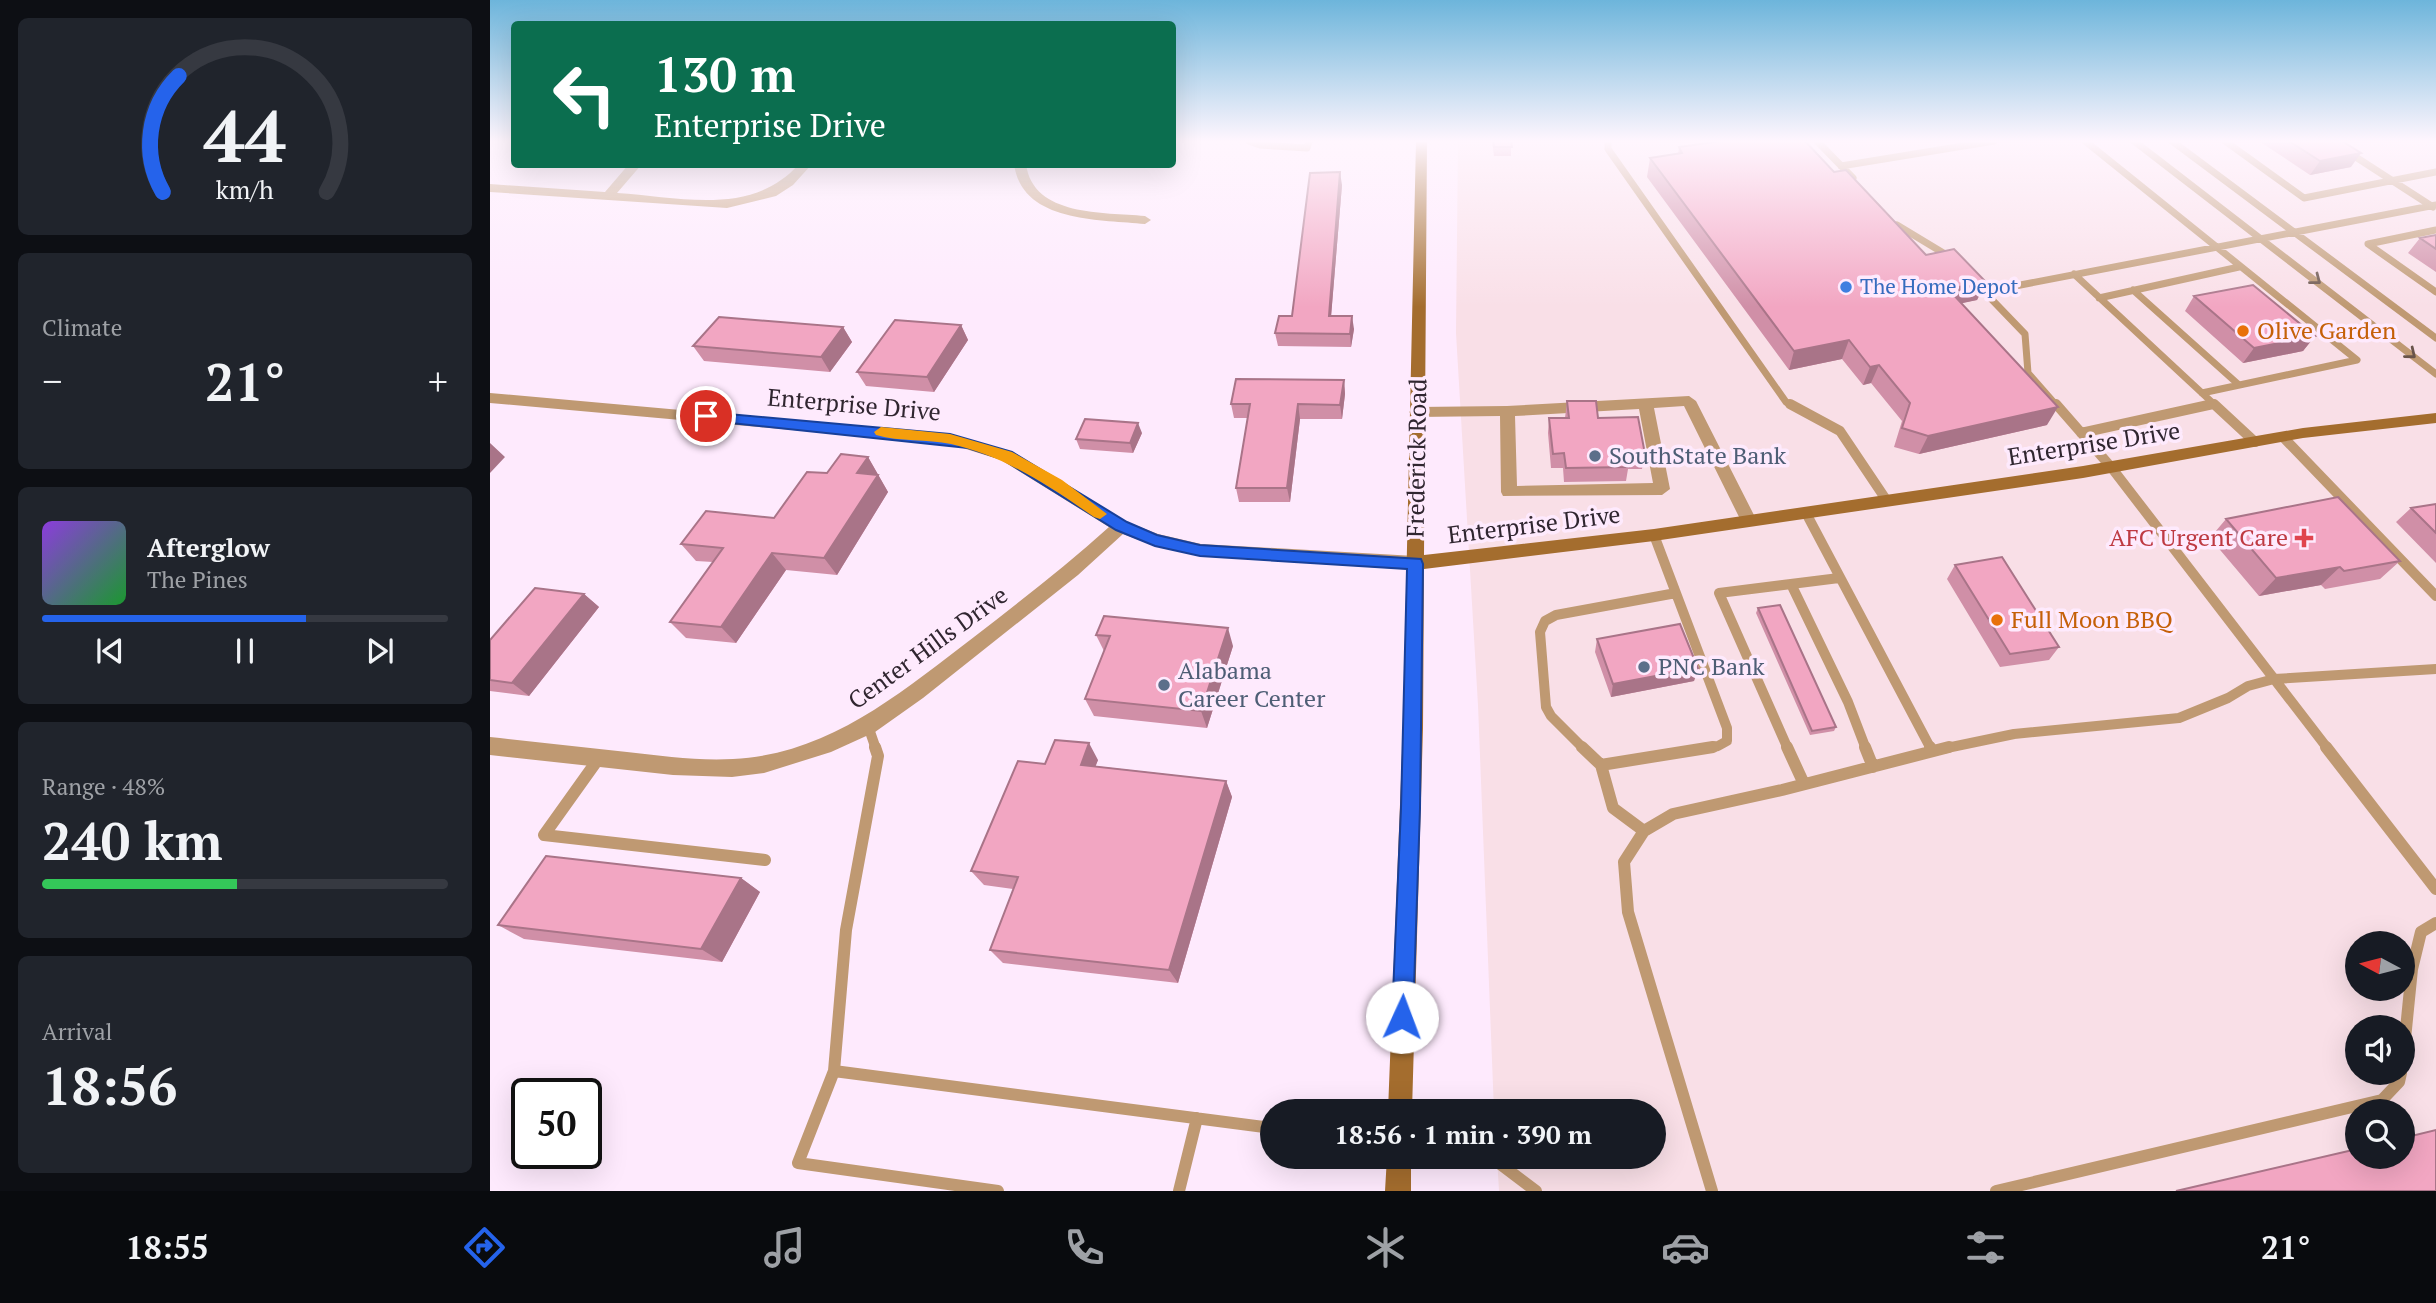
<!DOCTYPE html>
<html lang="en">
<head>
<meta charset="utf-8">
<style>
	body { margin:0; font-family:"PT Serif",serif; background:#20242c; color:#f1f3f6; height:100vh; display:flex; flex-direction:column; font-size:26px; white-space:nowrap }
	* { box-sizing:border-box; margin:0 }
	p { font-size:23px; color:#9ea1a6 }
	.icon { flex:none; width:38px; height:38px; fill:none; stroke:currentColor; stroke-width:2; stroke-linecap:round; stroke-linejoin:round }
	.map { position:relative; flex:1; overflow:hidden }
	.sheet { display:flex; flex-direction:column; gap:18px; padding:18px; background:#0d0f14; width:490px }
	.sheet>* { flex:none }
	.hud { position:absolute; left:21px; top:21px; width:665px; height:147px; border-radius:7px; box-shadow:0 7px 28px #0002; background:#0b6e4f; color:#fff; overflow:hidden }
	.needle { width:46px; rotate:277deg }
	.tools { position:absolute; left:1855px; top:931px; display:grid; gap:14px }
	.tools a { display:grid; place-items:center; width:70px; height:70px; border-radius:50%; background:#171b24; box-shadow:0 7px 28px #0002; font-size:35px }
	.speed { position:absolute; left:21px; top:1078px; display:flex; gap:14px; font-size:35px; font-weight:700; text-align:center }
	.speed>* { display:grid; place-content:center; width:91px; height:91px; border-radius:50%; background:#171b24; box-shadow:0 7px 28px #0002; line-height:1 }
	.speed .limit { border:4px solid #111; border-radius:10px; background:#fff; color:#111 }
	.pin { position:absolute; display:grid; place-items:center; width:60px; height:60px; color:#fff; margin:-30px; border:4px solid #fff; border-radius:50%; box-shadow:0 2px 7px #0007 }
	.me { position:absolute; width:77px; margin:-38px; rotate:2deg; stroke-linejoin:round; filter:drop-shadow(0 0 5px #0008) }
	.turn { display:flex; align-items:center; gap:24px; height:147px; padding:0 28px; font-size:32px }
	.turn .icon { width:91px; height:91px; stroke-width:2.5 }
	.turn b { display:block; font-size:49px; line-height:60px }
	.big { font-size:52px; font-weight:600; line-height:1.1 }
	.sheet .tile { flex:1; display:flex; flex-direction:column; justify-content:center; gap:10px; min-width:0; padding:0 24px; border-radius:10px; background:#20242c }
	.sheet .dial { align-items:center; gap:0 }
	.dial svg { height:182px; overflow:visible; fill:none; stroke:#363941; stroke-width:7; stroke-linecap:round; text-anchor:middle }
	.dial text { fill:#f1f3f6; stroke:none }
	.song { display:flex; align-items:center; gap:21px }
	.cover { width:84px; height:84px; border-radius:10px; background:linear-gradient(135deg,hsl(270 70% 55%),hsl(130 70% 35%)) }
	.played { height:7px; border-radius:4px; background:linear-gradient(90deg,#2563eb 65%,#363941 65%) }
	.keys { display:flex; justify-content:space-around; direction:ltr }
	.heat { display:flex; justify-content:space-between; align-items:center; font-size:38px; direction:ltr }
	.charge { height:10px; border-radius:5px; background:linear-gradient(90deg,#34c759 48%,#363941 0) }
	.trip { position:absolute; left:770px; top:1099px; width:406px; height:70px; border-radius:35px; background:#171b24; box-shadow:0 7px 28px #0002; font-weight:600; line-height:70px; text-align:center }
	.tabs { display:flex; height:112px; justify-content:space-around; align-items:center; background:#090b0e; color:#9ea1a6 }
	.tabs .icon { width:49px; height:49px }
	.tabs .current { color:#2563eb }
	.tabs b { font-size:32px; color:#f1f3f6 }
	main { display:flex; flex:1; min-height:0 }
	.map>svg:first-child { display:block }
	.commercial { fill:#f9dfe7; fill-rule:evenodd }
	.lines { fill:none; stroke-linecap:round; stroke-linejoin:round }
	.lane-far2 { stroke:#bf9972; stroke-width:7 }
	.lane-far1 { stroke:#bf9972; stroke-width:10 }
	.lane { stroke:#bf9972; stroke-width:12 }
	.street { fill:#bf9972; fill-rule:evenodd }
	.secondary { fill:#a46d2e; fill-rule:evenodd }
	.wall { fill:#d08fa7 }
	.shaded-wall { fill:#a97488 }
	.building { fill:#f2a6c2; stroke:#a97488; stroke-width:2 }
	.oneway { stroke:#69544a }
	.route { fill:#2563eb; stroke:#184099; stroke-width:2 }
	.slow { fill:#f59e0b }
	.shop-dot { fill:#3f7fe0; stroke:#feeafd; stroke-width:2.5 }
	.food-dot { fill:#e8710a; stroke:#feeafd; stroke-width:2.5 }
	.service-dot { fill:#5c6f8a; stroke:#feeafd; stroke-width:2.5 }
	.health-dot { fill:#e0444e; stroke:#feeafd; stroke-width:2.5 }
	.labels { text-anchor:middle; stroke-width:7; stroke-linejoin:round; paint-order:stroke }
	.far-shop-label { font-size:21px; fill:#366cbe; stroke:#feeafd; text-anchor:start }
	.food-label { font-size:24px; fill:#c56008; stroke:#feeafd; text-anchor:start }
	.street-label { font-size:24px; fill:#302630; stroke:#feeafd }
	.service-label { font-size:24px; fill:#4e5e75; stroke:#feeafd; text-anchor:start }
	.health-label { font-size:24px; fill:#be3a42; stroke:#feeafd; text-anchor:end }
</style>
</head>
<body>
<main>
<section class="sheet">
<div class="tile dial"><svg viewBox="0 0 100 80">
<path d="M14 69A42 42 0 1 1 86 69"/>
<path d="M14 69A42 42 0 0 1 21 18" stroke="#2563eb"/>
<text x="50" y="56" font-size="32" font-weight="700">44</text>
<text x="50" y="72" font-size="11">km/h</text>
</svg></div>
<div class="tile"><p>Climate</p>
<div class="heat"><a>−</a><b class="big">21°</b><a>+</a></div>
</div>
<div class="tile">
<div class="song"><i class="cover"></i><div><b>Afterglow</b><p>The Pines</p></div></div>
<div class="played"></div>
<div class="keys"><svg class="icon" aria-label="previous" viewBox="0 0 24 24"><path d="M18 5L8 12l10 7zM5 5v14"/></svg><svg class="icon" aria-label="pause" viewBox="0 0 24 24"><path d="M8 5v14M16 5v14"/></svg><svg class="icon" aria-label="next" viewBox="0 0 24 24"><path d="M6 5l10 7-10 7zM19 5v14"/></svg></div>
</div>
<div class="tile"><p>Range · 48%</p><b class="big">240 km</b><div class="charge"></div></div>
<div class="tile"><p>Arrival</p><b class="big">18:56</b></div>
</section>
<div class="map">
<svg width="1946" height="1191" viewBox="0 0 1946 1191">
	<rect width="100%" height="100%" fill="#feeafd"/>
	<path class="commercial" d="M968,141H1946V1191H1009L1007,1157H1164V1111H1004L988,705L966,333ZM1867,943H1913V989H1867ZM1867,1027H1913V1073H1867ZM1867,1111H1913V1157H1867Z"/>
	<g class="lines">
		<path class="lane-far2" d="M759,141L770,145L817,148L819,141
			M1118,141V149L1296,402L1304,406
			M1327,141L1363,178
			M1595,141L1867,360L1712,393
			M1644,141L1946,374
			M1682,141L1946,338
			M1735,141L1814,198L1946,172
			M1841,141L1943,207
			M1351,166L1504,141
			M1407,225L1460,257
			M1946,230L1878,244L1946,292
			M1584,274L1726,406
			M1483,280L1535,334L1538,373L1567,406
			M1643,290L1749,385
			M1494,292L1946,205
			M1609,298L1749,267
			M1715,406L1724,404"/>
		<path class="lane-far1" d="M1300,404L1350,431L1397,501
			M1566,404L1621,467L1838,749
			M1724,404L1765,442
			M1591,433L1723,404
			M1793,437L1946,596
			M1316,513L1441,749
			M1164,535L1237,728V741L1228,746L1212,749
			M1301,584L1358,702L1376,749
			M378,726L386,749
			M1094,749L1061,716L1056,707L1050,632L1055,621L1066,615L1186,593
			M1298,749L1229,593L1349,578
			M1452,749L1524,734L1689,718L1738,698L1758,686L1784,679L1946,669"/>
		<path class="lane" d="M385,747L388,756L356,930L344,1071L308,1163L508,1191
			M1092,747L1111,765L1123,808L1154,831
			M1297,747L1314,784
			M1375,747L1383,767
			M1440,747L1442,751
			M1836,747L1946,889
			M109,758L54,835L275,860
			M1111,765L1223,747
			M1913,1059L1922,969L1931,932L1946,923
			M344,1071L782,1128
			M1001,1157L1046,1191
			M689,1191L707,1118
			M1222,1191L1138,912L1134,862L1154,831L1183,814L1292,790L1459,747
			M1506,1191L1892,1100L1909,1082L1911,1073"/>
		<path class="street" d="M139,164H152L127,193C190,197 262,217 309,164H322L303,185L286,196L237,208L0,192V184L115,192Z
			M524,164H536C543,217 614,212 655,216L661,220L655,224C610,219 532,223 524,164Z
			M0,393L460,434L523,452L637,522L668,534L711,544L925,556L931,558L934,563L931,568L925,570L711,556L665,546L633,534L588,575L433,698L385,732L341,752L274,773L242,777L183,775L0,755V737C46,742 91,747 137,752C172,756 208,761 243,759C340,754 410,693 484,637C530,601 576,566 619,527L511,460L460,444L0,403Z
			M1199,396L1206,401L1267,521L1265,525H1253L1194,406L1164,408L1180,489L1172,495L1013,496L1011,492L1010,416L927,417L919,412L927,407L1017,406ZM1149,409L1163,483L1027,486L1025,416Z"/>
		<path class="secondary" d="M926,141H937L934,555L1164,529L1593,466L1813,428L1946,413V423L1813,438L1593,478L1164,541L934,569L933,728L922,1111H898L913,728Z
			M897,1157H921V1191H895Z"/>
	</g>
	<path class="wall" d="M1002,141H1021V156H1004Z
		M1769,141H1852L1861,167L1820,175Z
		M1189,147L1344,172L1436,255L1496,282L1487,300L1471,303L1557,425L1429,454L1404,447L1412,421L1381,383L1373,385L1352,359L1299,370L1157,177L1160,158L1188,154Z
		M852,185L841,316L864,329L861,347L788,346L785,333L802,316Z
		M1946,235V272L1918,253L1930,238Z
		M1704,296L1825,336L1813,351L1753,363L1695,311Z
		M471,325L478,340L444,392L376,386L367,372Z
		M353,327L362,342L340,372L214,361L203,346Z
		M854,380L855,394L852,419H810L800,502H749L746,488L758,418H744L741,404Z
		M1077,401L1108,418L1155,454L1152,469H1138L1136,481L1074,482L1073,468H1061L1058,433L1059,418H1075Z
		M652,433L643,453L590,449L586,439Z
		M378,457L398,492L347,575L296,570L246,643L196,638L180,622L223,562L206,561L191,544L284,518L337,473Z
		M1946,504V563L1906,522L1921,508Z
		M1736,519L1910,561L1890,579L1835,589L1831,585L1769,596L1720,538Z
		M1465,565L1569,647L1559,660L1510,667L1457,579Z
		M94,594L109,607L39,696L0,691V640Z
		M1268,608L1346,727L1344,731L1320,735L1266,613Z
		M606,635L743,646L717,728L604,716L595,699L614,651Z
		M1107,639L1208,668L1204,681L1121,697L1105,652Z
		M608,760L605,766L736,781L742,797L688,983L513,963L500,950L523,889L494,885L481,871L555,764Z
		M251,878L270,892L232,962L34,939L8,925Z"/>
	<path class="shaded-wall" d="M1871,153L1861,167L1820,175L1830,161Z
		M850,172L852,185L840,329L839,316Z
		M1496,282L1487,300L1450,308L1458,289Z
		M862,316L864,329L861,347L860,334Z
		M471,325L478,340L444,392L437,377Z
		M353,327L362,342L340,372L331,357Z
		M1825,336L1813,351L1753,363L1764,348Z
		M1359,340L1352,359L1299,370L1304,351Z
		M1389,365L1381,383L1373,385L1380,367Z
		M854,380L855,394L852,419L850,405Z
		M808,404L810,419L800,502L797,488Z
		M1568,407L1557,425L1429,454L1438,436Z
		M648,423L652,433L643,453L640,443Z
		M0,443L15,457L0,473Z
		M378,457L398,492L347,575L334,558L367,473Z
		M282,553L296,570L246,643L231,627Z
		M1850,567L1831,585L1769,596L1786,578Z
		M94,594L109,607L39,696L22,683Z
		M738,628L743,646L717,728L711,711Z
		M1208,668L1204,681L1121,697L1123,684Z
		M599,743L608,760L600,781L591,765Z
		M736,781L742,797L688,983L679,970Z
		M251,878L270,892L232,962L211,949Z"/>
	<path class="building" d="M1003,141H1021L1022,147H1004Z
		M1231,141H1315L1344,172L1356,170L1436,255L1464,249L1496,282L1458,289L1568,407L1438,436L1412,428L1420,403L1389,365L1380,367L1359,340L1304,351L1160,158L1192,153L1189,147Z
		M1799,141H1852L1871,153L1830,161Z
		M850,172L839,316H862L860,334L785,333L789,316H802L820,173Z
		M1946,235V249L1930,238Z
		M1763,285L1825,336L1764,348L1704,296Z
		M229,317L353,327L331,357L203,346Z
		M405,320L471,325L437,377L367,372Z
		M746,379L854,380L850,405L808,404L797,488H746L760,404H741Z
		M1077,401H1106L1108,418L1148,417L1155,454H1137L1139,467L1076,468L1074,453L1063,454L1059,418H1079Z
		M595,419L648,423L640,443L586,439Z
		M351,454L378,457L367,473L388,475L334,558L282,553L231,627L180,622L233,548L191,544L216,511L284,518L317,472L337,473Z
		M1848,497L1910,561L1854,571L1850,567L1786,578L1736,519Z
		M1946,504V533L1921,508Z
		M1512,557L1569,647L1520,654L1465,565Z
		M45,588L94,594L22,683L0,680V640Z
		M1290,605L1346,727L1322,731L1268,608Z
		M614,616L738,628L711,711L595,699L620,636L606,635Z
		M1190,624L1208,668L1123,684L1107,639Z
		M565,740L599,743L591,765L736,781L679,970L500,950L528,877L481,871L528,761L555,764Z
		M56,856L251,878L211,949L8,925Z
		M1946,1130V1191H1686L1867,1149V1157H1913V1138Z"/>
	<defs><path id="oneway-chevron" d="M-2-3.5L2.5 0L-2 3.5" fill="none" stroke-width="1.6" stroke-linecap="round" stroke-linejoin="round" transform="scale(1.75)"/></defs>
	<g class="oneway">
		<use href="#oneway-chevron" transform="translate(1826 280) rotate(38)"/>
		<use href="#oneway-chevron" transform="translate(1921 354) rotate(39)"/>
	</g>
	<linearGradient id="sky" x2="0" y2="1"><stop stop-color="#6db5db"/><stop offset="0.46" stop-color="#fff6fe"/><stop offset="1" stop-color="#fff6fe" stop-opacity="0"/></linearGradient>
	<rect width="1946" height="307" fill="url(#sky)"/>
	<path class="route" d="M216,412L460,434L522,452L637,522L667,535L710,545L931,559L933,564L930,808L923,1017L919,1024L912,1027L905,1024L902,1017L911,808L917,569L710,556L665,546L626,530L512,459L478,448L212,420L210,416Z"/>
	<path class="slow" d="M391,427L460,434L522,452L572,480L617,514L610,519L604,517C559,486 515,456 461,444C437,439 410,442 386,435L384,432Z"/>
	<circle class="shop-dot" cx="1356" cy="287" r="7"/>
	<g class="food-dot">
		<circle cx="1753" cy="331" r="7"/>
		<circle cx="1507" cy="620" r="7"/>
	</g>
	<g class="service-dot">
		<circle cx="1105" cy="456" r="7"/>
		<circle cx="1154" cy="667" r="7"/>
		<circle cx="674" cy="685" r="7"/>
	</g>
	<path class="health-dot" d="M1810.5 527.5h7v7h7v7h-7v7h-7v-7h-7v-7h7z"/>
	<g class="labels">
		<g class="far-shop-label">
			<text x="1370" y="294">The Home Depot</text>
		</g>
		<g class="food-label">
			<text x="1767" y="339">Olive Garden</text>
			<text x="1521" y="628">Full Moon BBQ</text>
		</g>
		<g class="street-label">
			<text transform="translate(364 405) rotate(5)" y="8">Enterprise Drive</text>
			<text transform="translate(1604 444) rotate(-9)" y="8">Enterprise Drive</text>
			<text transform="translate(927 458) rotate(-89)" y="8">Frederick Road</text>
			<text transform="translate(1044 525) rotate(-7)" y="8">Enterprise Drive</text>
			<text transform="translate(438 648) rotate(-36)" y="8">Center Hills Drive</text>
		</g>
		<g class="service-label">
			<text x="1119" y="464">SouthState Bank</text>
			<text x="1168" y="675">PNC Bank</text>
			<text x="688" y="679">Alabama<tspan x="688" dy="28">Career Center</tspan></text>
		</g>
		<g class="health-label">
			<text x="1798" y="546">AFC Urgent Care</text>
		</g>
	</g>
</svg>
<div class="tools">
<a><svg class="needle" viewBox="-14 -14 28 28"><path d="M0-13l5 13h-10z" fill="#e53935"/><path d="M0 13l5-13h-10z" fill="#9ea1a6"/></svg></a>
<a><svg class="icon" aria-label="sound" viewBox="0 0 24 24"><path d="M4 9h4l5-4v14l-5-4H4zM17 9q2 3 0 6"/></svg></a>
<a><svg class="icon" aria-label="search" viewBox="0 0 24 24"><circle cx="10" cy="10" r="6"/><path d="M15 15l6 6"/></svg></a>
</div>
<div class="speed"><div class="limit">50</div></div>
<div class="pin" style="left:216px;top:416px;background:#d93025"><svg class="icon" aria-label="arrive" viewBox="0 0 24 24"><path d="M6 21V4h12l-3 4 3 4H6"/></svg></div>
<svg class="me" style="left:912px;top:1017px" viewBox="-20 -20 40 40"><circle r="19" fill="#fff"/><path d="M0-13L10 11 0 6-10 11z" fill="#2563eb"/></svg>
<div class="trip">18:56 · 1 min · 390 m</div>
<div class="hud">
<div class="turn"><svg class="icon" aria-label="left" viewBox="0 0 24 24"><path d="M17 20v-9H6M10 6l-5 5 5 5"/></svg><div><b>130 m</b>Enterprise Drive</div></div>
</div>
</div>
</main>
<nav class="tabs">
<b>18:55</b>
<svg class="icon current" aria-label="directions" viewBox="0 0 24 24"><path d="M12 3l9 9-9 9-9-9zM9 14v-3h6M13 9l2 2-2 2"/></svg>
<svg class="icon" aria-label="music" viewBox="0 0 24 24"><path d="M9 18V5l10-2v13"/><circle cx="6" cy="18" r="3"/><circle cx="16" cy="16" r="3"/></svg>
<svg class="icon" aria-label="phone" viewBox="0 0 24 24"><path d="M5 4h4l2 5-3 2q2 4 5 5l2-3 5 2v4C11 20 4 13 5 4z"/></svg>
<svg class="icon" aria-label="climate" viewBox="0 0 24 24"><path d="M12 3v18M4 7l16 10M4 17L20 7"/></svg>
<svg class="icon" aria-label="car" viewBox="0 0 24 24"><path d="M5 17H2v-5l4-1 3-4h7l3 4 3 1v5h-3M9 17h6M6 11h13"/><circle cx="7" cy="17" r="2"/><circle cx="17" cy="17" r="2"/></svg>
<svg class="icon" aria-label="filters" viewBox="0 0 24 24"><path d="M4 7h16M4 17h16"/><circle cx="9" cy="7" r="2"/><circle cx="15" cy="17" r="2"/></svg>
<b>21°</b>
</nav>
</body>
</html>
